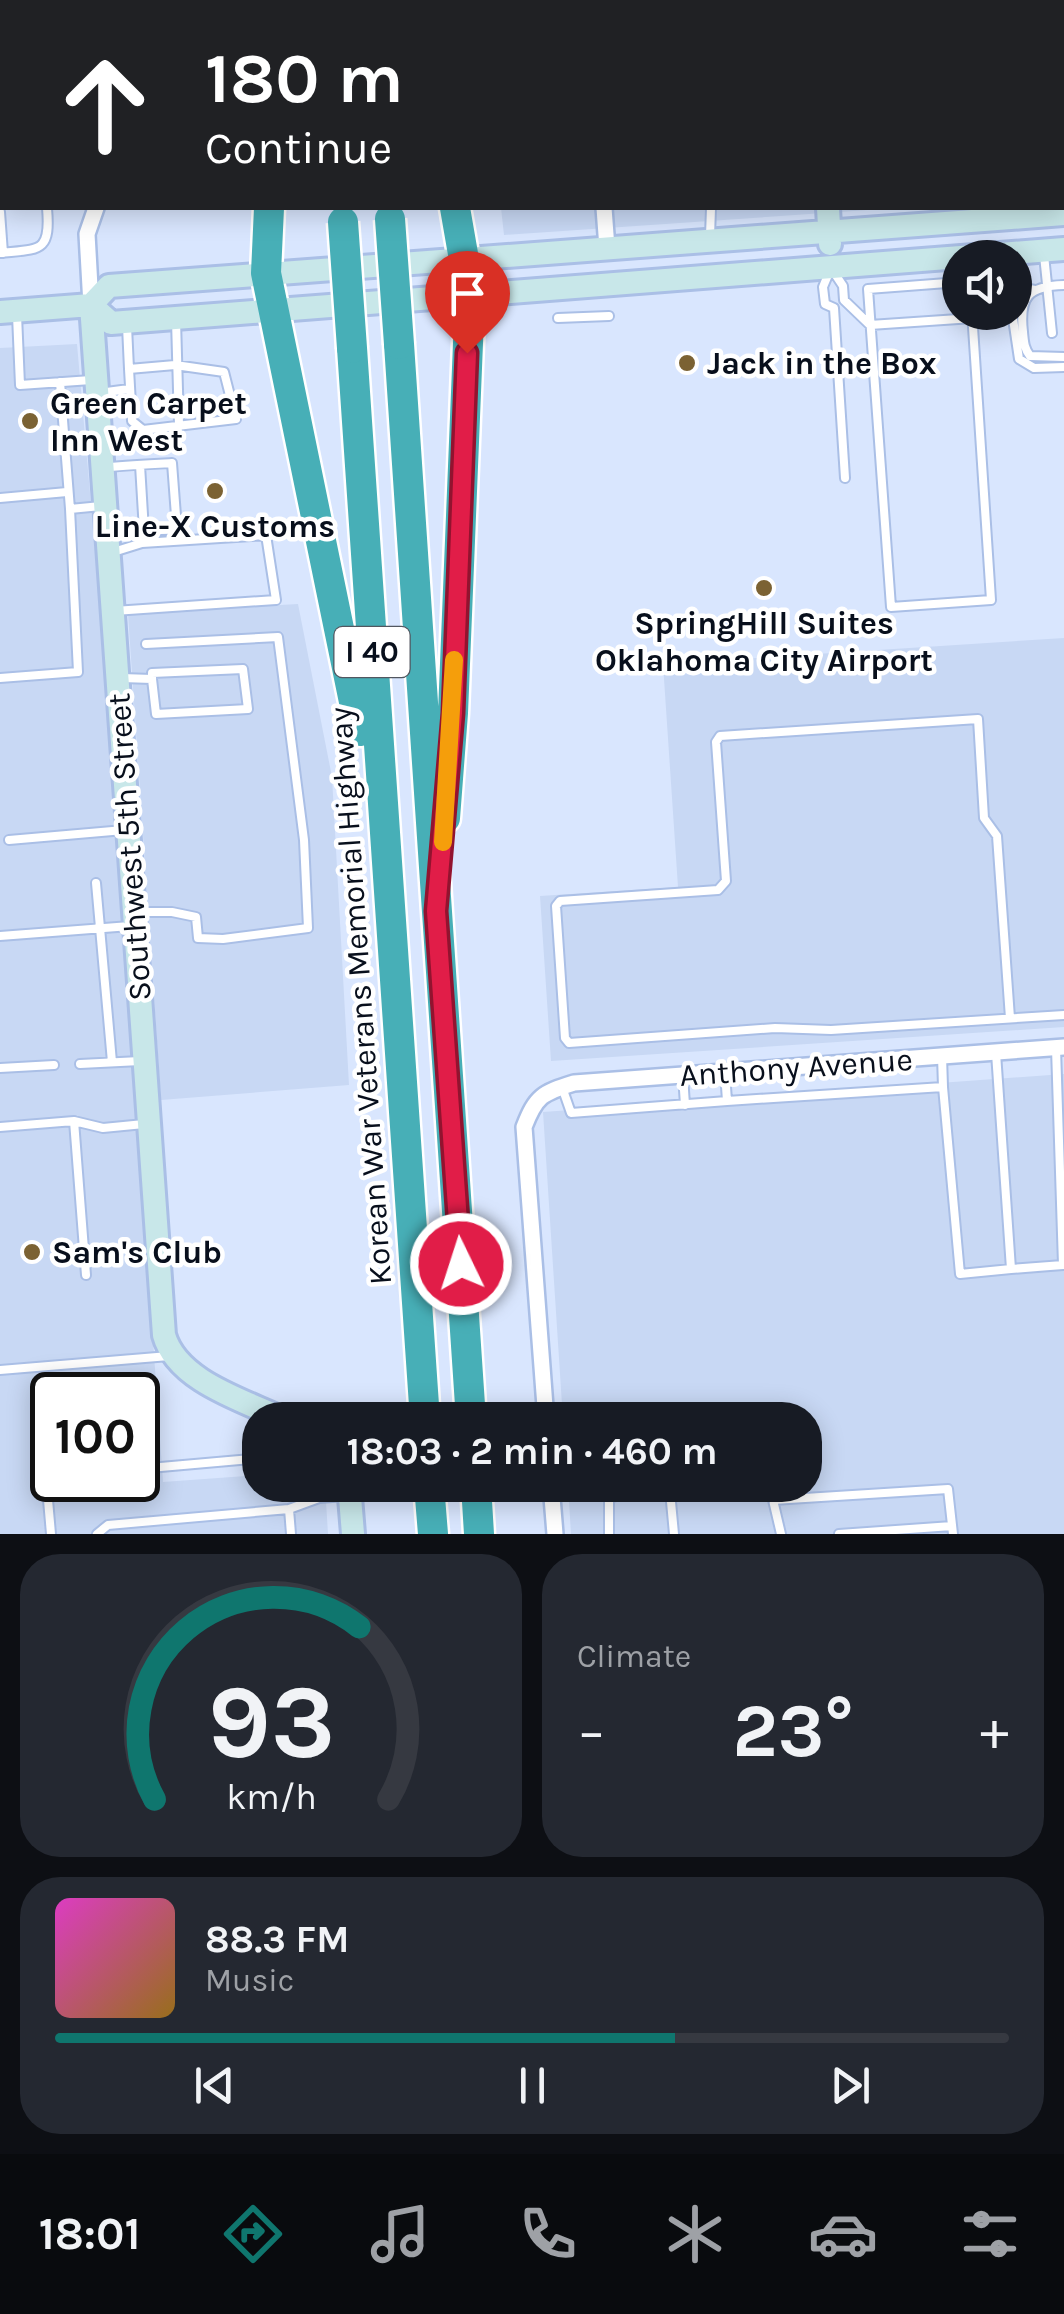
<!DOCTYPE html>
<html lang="en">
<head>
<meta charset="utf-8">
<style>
	body { margin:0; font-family:Karla,sans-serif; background:#242831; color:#f1f3f6; height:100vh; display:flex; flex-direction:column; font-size:38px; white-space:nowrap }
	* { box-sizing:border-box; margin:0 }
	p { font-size:32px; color:#9ea1a6 }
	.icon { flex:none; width:55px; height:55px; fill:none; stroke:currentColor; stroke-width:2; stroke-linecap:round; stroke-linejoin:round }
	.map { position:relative; height:1534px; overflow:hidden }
	.drawer { display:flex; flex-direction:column; gap:20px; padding:20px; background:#0d0f14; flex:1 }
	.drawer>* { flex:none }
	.banner { position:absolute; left:0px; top:0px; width:1065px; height:210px; box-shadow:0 5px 25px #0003; background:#202124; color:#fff; overflow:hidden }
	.controls { position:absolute; left:942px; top:240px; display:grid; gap:20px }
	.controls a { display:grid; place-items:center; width:90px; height:90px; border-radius:50%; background:#171b24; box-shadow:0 5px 25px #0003; font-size:50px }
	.speed { position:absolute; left:30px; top:1372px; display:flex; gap:20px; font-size:50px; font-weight:700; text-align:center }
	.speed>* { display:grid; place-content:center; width:130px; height:130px; border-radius:50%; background:#171b24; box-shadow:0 5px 25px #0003; line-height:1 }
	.speed .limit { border:5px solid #111; border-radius:15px; background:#fff; color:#111 }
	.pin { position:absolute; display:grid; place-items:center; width:85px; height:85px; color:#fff; margin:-102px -42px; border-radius:50% 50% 50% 0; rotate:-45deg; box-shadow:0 0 10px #0007 }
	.pin .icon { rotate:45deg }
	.me { position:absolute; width:110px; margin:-55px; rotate:356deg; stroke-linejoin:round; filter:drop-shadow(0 0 8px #0008) }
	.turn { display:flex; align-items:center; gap:35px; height:210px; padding:0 40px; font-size:45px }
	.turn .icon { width:130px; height:130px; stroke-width:2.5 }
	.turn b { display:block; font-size:70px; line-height:85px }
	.big { font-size:75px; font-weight:700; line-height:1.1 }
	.drawer .card { flex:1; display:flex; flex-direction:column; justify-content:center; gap:15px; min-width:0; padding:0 35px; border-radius:40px; background:#242831 }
	.drawer .dial { align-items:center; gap:0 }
	.dial svg { height:260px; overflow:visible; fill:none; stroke:#363941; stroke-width:7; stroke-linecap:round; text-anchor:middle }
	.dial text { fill:#f1f3f6; stroke:none }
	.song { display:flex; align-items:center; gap:30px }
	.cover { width:120px; height:120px; border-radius:15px; background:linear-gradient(135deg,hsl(310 70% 55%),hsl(40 70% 35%)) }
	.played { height:10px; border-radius:5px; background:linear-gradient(90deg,#0f766e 65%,#363941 65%) }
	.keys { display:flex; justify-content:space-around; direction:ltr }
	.heat { display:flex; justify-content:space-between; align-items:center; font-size:55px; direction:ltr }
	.drawer .tiles { flex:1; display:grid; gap:20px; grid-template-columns:1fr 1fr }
	.card:last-child { grid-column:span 2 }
	.trip { position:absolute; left:242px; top:1402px; width:580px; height:100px; border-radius:40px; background:#171b24; box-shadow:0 5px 25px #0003; font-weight:700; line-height:100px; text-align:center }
	.dock { display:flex; height:160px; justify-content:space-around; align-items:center; background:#090b0e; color:#9ea1a6 }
	.dock .icon { width:70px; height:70px }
	.dock .active { color:#0f766e }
	.dock b { font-size:45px; color:#f1f3f6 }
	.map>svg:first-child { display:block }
	.built { fill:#c8d8f4; fill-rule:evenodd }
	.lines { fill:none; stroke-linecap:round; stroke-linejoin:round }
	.lane-casing { stroke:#aabfe6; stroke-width:12 }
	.street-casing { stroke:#aabfe6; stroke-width:20 }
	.secondary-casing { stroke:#aabfe6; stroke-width:28 }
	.highway-casing { stroke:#fff; stroke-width:35 }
	.lane { stroke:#fff; stroke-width:8 }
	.street { stroke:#fff; stroke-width:15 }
	.secondary { stroke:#c8e7e9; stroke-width:22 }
	.highway { stroke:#47afb7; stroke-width:30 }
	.highway-bridge-casing { stroke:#fff; stroke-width:35; stroke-linecap:butt }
	.highway-bridge { stroke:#47afb7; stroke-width:30 }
	.route-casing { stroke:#92132f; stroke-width:25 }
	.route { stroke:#e11d48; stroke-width:18 }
	.slow { stroke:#f59e0b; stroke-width:18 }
	.poi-dot { fill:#7b6233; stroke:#fff; stroke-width:4 }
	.labels { text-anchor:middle; stroke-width:9; stroke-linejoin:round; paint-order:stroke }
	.shield { fill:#fff; stroke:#525760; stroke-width:2.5 }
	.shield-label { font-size:30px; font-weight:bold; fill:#080f1c }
	.poi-label { font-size:32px; font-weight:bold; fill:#080f1c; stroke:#fff; text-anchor:start }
	.street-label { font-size:32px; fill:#080f1c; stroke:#fff }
</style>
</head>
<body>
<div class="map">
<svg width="1064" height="1534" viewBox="0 0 1064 1534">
	<rect width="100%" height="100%" fill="#d9e6fe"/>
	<path class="built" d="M477,0H1064V196L1062,2Z
		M501,208H897L504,235Z
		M77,344L107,688L163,1482L260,1475V1485H325L328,1534H0V348ZM52,1395H138V1480H52Z
		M298,604L332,777L349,1085L161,1100L128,614Z
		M1064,638V1027L551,1061L540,896L678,887L663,664Z
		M1064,1074V1534H571L568,1485H805V1420H563L543,1112Z"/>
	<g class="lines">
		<g class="lane-casing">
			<path id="lane" d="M496,0V2
				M562,0V2
				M786,0L788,2
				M934,0L935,2
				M1062,31H1064
				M1062,62H1064
				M0,119H2
				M0,164H2
				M1062,164H1064
				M0,212L3,253
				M710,236L711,208
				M0,253C40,249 51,253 47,208
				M1044,255L1052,333
				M830,270L823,287L825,304L834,308L845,478
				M833,271L843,286L844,300L870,325L973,318
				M960,282L868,289L891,607L991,600L972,312
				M1064,285C1028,286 1019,297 1023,332C1024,342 1024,348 1030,356L1064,357
				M1015,291L1024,288L1035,290
				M1012,312L1019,359L1034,368L1064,367
				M17,315L20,385L91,380
				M558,318L609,316
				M176,320L179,425
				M127,326L129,369
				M175,365L224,372L236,419L143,430L132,421L129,369Z
				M60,382L70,509L101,506
				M99,393L129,389
				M108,467C129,465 151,464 172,463L177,529L144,531L140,465
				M0,498L67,492
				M110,553L142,543L266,535L276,600L114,611
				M0,678L78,672L70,509
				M122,678L152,679L156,714L248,709L243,669L152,673V679
				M9,840L124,830
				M96,883L112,1062
				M138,912H172L196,917L198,938L223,939L308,928L304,840L278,637L146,644
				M0,936L130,926
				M1010,1018L997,836L984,818L978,719L720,736L716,742L726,881L718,890L560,901L556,906L565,1038L569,1043L775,1028L831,1030L1064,1015
				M996,1053L1011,1269L1063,1265L1056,1048
				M942,1056L943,1087
				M80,1064L140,1061
				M0,1068L54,1065
				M725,1072L727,1101L943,1087L960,1274L1011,1269
				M683,1075L685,1105
				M562,1087L571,1113L727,1101
				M74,1121L86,1275
				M0,1127L74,1121L103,1128L144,1124
				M0,1370L169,1356
				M138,1469L251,1459L260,1455
				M765,1485L773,1500L781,1534
				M670,1491L674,1534
				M773,1500L948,1489L953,1534
				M51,1534L46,1477H52
				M97,1534L108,1525L289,1509
				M291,1534L289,1509L319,1498L346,1496
				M609,1534V1498L627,1493L752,1485
				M839,1534L952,1526"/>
		</g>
		<g class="street-casing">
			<path id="street" d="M211,2V0
				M603,2V0
				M604,208L607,248
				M91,305L87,234L96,208
				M546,1420L524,1127C536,1096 542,1093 574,1083L1064,1047
				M551,1485L555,1534"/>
		</g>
		<g class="secondary-casing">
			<path id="secondary" d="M715,0L717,2
				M828,208L830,244
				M91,305L164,1335C177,1382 246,1401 285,1420
				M91,305L111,323L1064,249
				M0,312L91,305L109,286L1064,214
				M349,1485L353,1534"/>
		</g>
		<g class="highway-casing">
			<path id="highway" d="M329,0V2
				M375,0V2
				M416,0V2
				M277,2V0
				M269,208L266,273L360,731
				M399,344L471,1420
				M352,348L425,1420
				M445,818L453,713L470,294L455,208
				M429,1485L433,1534
				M476,1485L479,1534"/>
		</g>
		<use href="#lane" class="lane"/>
		<use href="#street" class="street"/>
		<use href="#secondary" class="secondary"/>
		<use href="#highway" class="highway"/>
		<g class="highway-bridge-casing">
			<path id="highway-bridge" d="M390,219L399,344
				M343,222L352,348"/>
		</g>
		<use href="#highway-bridge" class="highway-bridge"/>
	</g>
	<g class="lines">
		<g class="route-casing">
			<path id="route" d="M461,1264L436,911L453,713L467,353"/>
		</g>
		<use href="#route" class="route"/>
		<path class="slow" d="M443,842L454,660"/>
	</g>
	<g class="poi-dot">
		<circle cx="687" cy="363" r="10"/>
		<circle cx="30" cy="421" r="10"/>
		<circle cx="215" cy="491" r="10"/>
		<circle cx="764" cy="588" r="10"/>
		<circle cx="32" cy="1252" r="10"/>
	</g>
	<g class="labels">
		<rect class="shield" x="334.5" y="627" width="75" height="50" rx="8"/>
		<g class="shield-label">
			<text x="372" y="662">I 40</text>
		</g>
		<g class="poi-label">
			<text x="707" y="374">Jack in the Box</text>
			<text x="50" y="414">Green Carpet<tspan x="50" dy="37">Inn West</tspan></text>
			<text x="215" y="537" text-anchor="middle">Line-X Customs</text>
			<text x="764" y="634" text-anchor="middle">SpringHill Suites<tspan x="764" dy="37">Oklahoma City Airport</tspan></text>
			<text x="52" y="1263">Sam's Club</text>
		</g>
		<g class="street-label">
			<text transform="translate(129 847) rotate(-94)" y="11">Southwest 5th Street</text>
			<text transform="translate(360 996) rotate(-94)" y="11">Korean War Veterans Memorial Highway</text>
			<text transform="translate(796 1067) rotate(-4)" y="11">Anthony Avenue</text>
		</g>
	</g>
</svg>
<div class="controls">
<a><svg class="icon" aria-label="sound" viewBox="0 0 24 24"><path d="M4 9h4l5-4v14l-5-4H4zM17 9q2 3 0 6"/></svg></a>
</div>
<div class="speed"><div class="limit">100</div></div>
<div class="pin" style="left:467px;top:353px;background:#d93025"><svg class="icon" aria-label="arrive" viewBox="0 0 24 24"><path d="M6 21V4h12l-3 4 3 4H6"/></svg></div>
<svg class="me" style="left:461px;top:1264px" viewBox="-20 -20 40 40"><circle r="17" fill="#e11d48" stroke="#fff" stroke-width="3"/><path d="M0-11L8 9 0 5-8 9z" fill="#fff"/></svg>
<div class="trip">18:03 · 2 min · 460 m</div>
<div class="banner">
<div class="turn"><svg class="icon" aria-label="ahead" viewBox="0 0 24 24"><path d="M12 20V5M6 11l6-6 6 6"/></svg><div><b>180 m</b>Continue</div></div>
</div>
</div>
<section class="drawer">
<div class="tiles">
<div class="card dial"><svg viewBox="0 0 100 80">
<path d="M14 69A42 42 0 1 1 86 69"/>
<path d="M14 69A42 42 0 0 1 77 16" stroke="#0f766e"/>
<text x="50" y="56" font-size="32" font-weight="700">93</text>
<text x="50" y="72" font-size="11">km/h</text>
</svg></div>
<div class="card"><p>Climate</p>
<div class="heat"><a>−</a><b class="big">23°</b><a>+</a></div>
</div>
<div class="card">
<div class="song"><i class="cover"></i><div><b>88.3 FM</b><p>Music</p></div></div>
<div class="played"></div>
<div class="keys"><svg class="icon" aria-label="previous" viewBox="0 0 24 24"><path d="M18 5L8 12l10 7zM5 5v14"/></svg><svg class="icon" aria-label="pause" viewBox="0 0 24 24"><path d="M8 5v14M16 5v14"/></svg><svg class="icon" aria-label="next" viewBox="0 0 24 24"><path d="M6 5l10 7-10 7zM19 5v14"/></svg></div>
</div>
</div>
</section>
<nav class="dock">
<b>18:01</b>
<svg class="icon active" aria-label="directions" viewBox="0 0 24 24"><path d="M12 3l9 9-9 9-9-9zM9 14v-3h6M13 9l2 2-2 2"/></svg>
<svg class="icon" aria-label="music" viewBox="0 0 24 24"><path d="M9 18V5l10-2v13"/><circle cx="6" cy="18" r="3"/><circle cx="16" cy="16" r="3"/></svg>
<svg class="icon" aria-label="phone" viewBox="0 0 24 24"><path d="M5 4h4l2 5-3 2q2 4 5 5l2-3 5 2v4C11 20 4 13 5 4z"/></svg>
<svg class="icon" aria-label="climate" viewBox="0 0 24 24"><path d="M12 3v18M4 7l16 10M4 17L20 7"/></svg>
<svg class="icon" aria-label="car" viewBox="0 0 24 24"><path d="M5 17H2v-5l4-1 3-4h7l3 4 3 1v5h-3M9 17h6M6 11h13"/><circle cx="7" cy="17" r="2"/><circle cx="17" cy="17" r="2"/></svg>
<svg class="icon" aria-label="filters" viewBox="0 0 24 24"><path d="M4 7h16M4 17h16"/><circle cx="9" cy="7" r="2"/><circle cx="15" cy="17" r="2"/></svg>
</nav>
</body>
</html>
